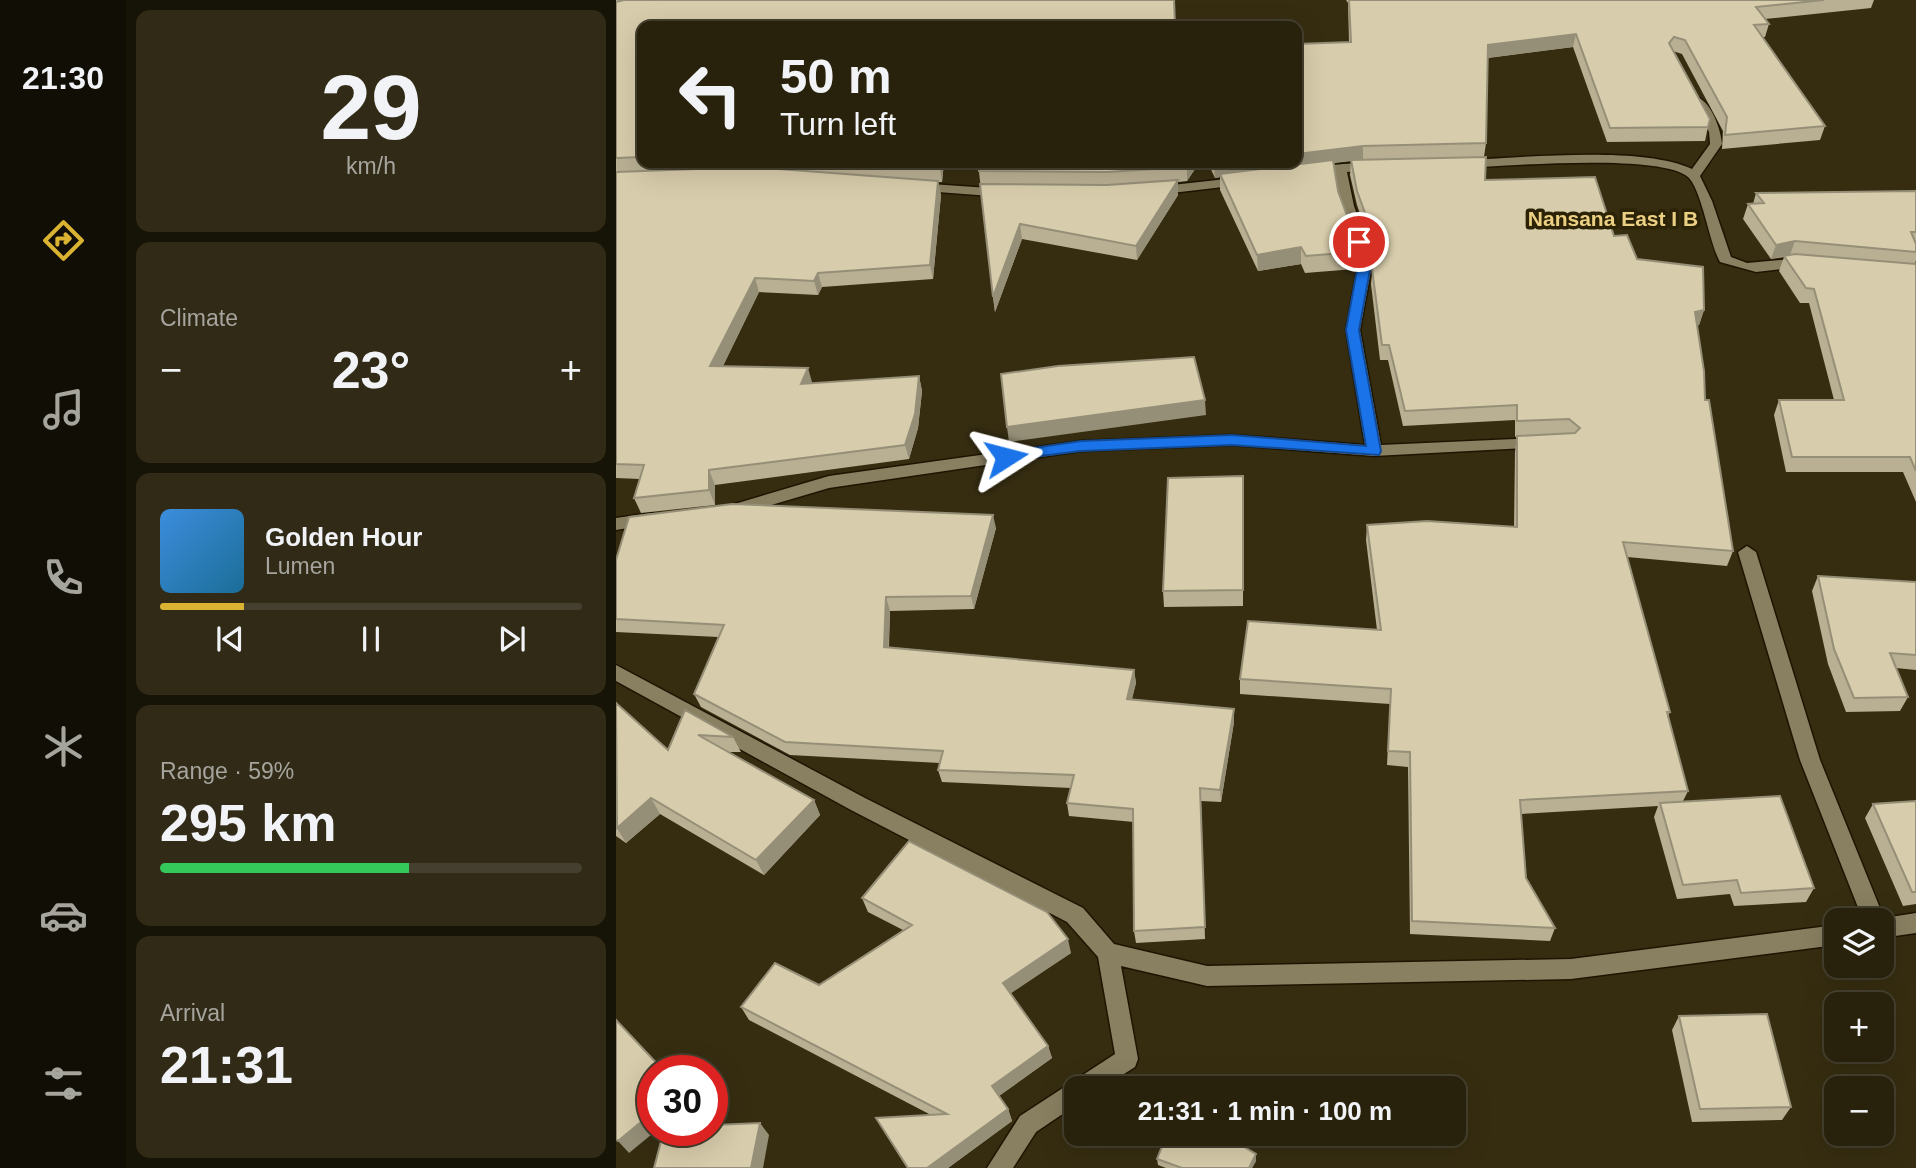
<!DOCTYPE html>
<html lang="en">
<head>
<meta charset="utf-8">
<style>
	body { margin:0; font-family:Helvetica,sans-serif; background:#302a16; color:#f1f3f6; height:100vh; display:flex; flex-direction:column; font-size:26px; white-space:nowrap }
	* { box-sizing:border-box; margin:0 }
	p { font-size:23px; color:#a5a49d }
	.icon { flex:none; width:38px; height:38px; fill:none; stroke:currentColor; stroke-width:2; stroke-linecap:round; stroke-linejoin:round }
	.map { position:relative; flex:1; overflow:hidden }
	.panel { display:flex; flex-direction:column; gap:10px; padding:10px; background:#161307; width:490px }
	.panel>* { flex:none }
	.hud { position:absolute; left:21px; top:21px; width:665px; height:147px; border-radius:14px; box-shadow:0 7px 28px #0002,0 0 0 2px #443f2e; background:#28220d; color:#f1f3f6; overflow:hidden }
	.fabs { position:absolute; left:1208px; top:908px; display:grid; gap:14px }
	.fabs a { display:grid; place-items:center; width:70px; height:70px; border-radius:14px; background:#28220d; box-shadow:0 7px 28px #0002,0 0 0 2px #443f2e; font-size:35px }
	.speed { position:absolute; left:21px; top:1055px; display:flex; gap:14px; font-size:35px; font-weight:700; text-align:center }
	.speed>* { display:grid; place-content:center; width:91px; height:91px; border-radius:50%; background:#28220d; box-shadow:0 7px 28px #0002,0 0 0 2px #443f2e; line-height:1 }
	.speed .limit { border:10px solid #d22; background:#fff; color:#111 }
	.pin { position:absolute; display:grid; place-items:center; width:60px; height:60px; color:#fff; margin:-30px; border:4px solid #fff; border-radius:50%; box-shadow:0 2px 7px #0007 }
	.me { position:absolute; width:77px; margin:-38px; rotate:81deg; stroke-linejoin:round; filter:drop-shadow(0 0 5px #0008) }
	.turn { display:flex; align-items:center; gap:24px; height:147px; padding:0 28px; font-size:32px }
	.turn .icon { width:91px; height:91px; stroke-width:2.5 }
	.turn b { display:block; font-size:49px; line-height:60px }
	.big { font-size:52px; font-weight:800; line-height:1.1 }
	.panel .card { flex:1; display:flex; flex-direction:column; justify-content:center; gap:10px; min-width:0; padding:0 24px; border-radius:14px; background:#302a16 }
	.panel .dial { align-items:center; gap:0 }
	.dial b { font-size:91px; line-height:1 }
	.song { display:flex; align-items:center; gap:21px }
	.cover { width:84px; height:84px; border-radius:10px; background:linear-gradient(135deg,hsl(210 70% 55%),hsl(200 70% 35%)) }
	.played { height:7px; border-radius:4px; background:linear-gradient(90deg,#dab333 20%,#443f2e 20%) }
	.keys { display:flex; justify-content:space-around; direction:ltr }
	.heat { display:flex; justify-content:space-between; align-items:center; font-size:38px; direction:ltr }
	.charge { height:10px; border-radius:5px; background:linear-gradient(90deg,#34c759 59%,#443f2e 0) }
	.trip { position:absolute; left:448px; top:1076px; width:402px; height:70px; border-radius:14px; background:#28220d; box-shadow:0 7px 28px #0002,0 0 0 2px #443f2e; font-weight:800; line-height:70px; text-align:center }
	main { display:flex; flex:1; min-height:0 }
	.tab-bar { display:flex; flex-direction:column; width:126px; justify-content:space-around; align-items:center; background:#100e05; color:#a5a49d }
	.tab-bar .icon { width:49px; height:49px }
	.tab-bar .current { color:#dab333 }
	.tab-bar b { font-size:32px; color:#f1f3f6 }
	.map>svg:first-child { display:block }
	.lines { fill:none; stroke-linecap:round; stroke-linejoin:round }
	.street-casing { stroke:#1e1500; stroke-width:3 }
	.street { fill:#897f61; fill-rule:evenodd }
	.wall { fill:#b9af93 }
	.shaded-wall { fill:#968f78 }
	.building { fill:#d7ccab; stroke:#968f78; stroke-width:2 }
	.route { fill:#1a73e8; stroke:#114b97; stroke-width:2 }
	.labels { text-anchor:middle; stroke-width:7; stroke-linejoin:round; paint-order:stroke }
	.far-quarter-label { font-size:21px; font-weight:bold; fill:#ebd084; stroke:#2c2307 }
</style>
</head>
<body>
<main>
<nav class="tab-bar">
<b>21:30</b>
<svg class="icon current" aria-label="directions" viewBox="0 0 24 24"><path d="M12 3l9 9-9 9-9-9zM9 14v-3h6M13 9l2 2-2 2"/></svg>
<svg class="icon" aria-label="music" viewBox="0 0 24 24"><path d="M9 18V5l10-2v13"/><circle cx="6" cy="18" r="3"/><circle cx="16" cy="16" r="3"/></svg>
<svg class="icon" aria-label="phone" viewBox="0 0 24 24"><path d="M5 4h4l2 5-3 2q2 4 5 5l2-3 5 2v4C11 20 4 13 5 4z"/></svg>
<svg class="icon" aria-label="climate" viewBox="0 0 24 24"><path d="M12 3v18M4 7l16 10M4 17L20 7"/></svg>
<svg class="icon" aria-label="car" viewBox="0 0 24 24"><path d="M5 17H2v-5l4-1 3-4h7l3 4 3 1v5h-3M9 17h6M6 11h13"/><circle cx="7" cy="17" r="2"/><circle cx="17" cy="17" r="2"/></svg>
<svg class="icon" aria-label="filters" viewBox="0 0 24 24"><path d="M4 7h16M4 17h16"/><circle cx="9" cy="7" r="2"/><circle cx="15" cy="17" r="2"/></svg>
</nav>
<section class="panel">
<div class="card dial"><b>29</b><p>km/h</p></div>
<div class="card"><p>Climate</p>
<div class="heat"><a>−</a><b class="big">23°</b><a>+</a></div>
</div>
<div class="card">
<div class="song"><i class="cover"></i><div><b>Golden Hour</b><p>Lumen</p></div></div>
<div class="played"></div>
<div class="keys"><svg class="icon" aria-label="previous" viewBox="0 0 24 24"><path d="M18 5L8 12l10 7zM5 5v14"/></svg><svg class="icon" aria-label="pause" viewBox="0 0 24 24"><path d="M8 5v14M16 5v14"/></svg><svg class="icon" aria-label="next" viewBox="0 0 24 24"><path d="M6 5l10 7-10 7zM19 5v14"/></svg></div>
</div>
<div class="card"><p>Range · 59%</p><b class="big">295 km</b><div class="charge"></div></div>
<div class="card"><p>Arrival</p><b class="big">21:31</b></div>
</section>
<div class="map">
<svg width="1300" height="1168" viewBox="0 0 1300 1168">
	<rect width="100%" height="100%" fill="#362d11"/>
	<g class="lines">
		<g class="street-casing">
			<path id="street" d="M1083,98C1096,104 1105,130 1106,144L1084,176L1096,201L1115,257L1131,263L1175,259H1186L1193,263L1191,266L1140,272L1104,262C1093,242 1086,190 1072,177C1044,153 889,166 848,168L842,164L848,160C906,158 1025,145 1076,169L1094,144L1093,132L1077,102Z
				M757,162L762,163V169L731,172L738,206L757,259L744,330L765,445L923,438L929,439L931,443L929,447L758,456L616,445L465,451L213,488L111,518L103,512L105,508L213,476L465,441L616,435L749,445L730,330L743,259L724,206L719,174L698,176L692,172C704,163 740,164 757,162Z
				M628,177L634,181L633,184L538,195L531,191L538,187Z
				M300,183L388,189L395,193L388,197L295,190V184Z
				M35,513L43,519L41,523L0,530V518Z
				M1131,546L1140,552L1204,760L1268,918L1300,913V933L1265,938V920H1247L1184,760L1122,552Z
				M0,665L249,798L467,908L498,944L591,966L955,959L1220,925V945L955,979L591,986L505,966L522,1059L519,1067L486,1088H460V1105L420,1132L397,1168H371L404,1116L499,1054L482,957L451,922L235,810L0,681Z"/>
		</g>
		<use href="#street" class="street"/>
	</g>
	<path class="wall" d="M0,0L559,23L606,26H26V163H328L326,182H322L325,195L317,279L206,287L202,295L143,292L107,366L196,382V384L303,376L306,391L302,428L293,459L99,485V505L25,513L18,498L24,479L0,478Z
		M730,0H1258L1255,8L1149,19L1153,24L1149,37H1146L1209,126L1204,140L1106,149L1107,131L1066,54L1057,51L1092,127L1089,141L991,142L957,47L872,58L870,143L868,157L869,180L998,236L1021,259L1088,310L1083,325L1081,326L1089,400L1117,551L1111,566L1011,557L1054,712L1052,716L1072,791L1067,801L1198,888L1190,902L1118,906L1114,894L1061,899L1038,817L1042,806L905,814L910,878L939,928L934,941L794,934L792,767L771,765L774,704L624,694V679L761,630L750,540L751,525L898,527L899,452L901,436L899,437V420L787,426L772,360H764L755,284L758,255L741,205L734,175L735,161L718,163L722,191L741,243L739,269L689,273L685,264L642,271L604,190V177L599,178L592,163H681L733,42L732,3Z
		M362,163H583L571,181L562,182V195L521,260L406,239L379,312L377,297Z
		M1300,191V260L1299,264H1300V502L1287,472H1170L1158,415L1163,400H1218L1193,303H1184L1163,271L1168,257L1155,259L1127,219L1132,204H1137L1140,193Z
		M627,476V606L548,607L547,591Z
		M380,528L358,609L274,611L273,647L518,670L520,683L516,699L618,709V722L605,802L585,801L589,939L520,943L518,931V822L453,816L451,803L455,788L326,782L322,770L324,763L174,755L85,707L78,694L102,637L0,632V560Z
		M1202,576L1300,582V670L1280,668L1292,697L1284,711L1230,712L1212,664L1196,591Z
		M0,703L52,750L69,710L117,737L125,752H112L198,800L204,815L148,875L44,814L10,843L0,836Z
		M1300,801V904L1287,906L1249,818L1257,804Z
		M246,898L455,953L394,993L432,1046L436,1058L383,1096L392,1109L396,1121L332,1168H291L260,1118L315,1115L133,1020L125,1007L203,985L287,930L252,912Z
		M1063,1016L1175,1107L1166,1120L1076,1122L1056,1030Z
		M551,1134H609L608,1136L640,1161L636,1168H550L542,1165L541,1159Z"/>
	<path class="shaded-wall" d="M960,34L957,47L870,58L872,45Z
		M747,146V159L605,177L604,174V177L599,178L598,164L609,163H681V154Z
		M324,163H328L326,182L324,168Z
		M573,163H583L571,181V167Z
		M562,180V195L521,260L520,246Z
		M322,181L325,195L317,279L314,265Z
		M404,224L406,239L379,312L377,297Z
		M1179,241L1174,255L1155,259L1160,245Z
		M685,247V264L642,271L641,255Z
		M202,273L206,287L202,295L198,281Z
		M139,278L143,292L100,380L94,366Z
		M1088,310L1083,325L1075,327L1079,312Z
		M192,368L196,382L190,399L185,384Z
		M303,376L306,391L302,428L293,459L289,445Z
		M589,400L590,415L393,442L391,427Z
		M93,470L99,485V505L93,490Z
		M377,515L380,528L358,609L355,596Z
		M270,597L274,611L272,660L268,647Z
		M518,670L520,683L512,712L511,699Z
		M618,709V722L605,802L604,790Z
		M35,798L44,814L10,843L1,828Z
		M198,800L204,815L148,875L140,860Z
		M452,939L455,953L391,996L387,983Z
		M432,1046L436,1058L380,1098L376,1086Z
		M392,1109L396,1121L332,1168H311Z
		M37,1112V1130H41L13,1153L2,1141Z
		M144,1123L153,1135L147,1168H135Z
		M640,1154V1161L636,1168H633Z"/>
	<path class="building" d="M8,0H558L559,23L605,21L606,26H26V157L0,158V2Z
		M733,0H1208L1140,7L1153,24L1138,25L1209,126L1109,135L1111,117L1069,40L1058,37L1053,43L1094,119L1092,127L994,128L960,34L872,45L870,143L747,146L681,154V44L735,42Z
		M870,157L869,180L979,177L998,236L1011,235L1021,259L1087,267L1088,310L1079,312L1088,371L1089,400H1093L1117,551L1007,542L1054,712H1051L1072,791L904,800L910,878L939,928L796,921L794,752L772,751L775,689L624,679L632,621L765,630L751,525L811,521L901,527V436L959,433L964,428L953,419L901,421V405L789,411L773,345H766L756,269L760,243L741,191L735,160Z
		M717,160L722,191L741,243L739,252L690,256L685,247L641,255L604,174Z
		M255,163H324V168Z
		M362,163H573L571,167L491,172L363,171Z
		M135,167L322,181L314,265L202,273L198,281L139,278L94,366L192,368L185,384L303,376L299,414L289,445L93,470V490L18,498L28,465L0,464V172Z
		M562,180L520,246L404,224L377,297L364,184L491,185Z
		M1300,191V232H1295L1300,244V252L1179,241L1160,245L1132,204L1148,203L1140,193Z
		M1179,254L1300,264V471L1294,457H1176L1163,400H1228L1198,289L1190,288L1168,256Z
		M578,357L589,400L391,427L385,374L442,366Z
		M627,476V590L547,591L552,478Z
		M116,504L377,515L355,596L270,597L268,647L518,670L511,699L618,709L604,790L584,788L589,927L518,931L517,809L451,803L458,775L322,770L327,751L169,742L78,694L108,625L0,619V560L13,517Z
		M1202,576L1300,582V655L1274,653L1292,697L1238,698L1218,649Z
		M0,703L52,750L69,710L117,737L82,735L198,800L140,860L35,798L1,828Z
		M1164,796L1198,888L1125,893L1121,880L1067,885L1044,803Z
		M1300,801V892H1296L1257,804Z
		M293,841L431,912L452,939L387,983L432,1046L376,1086L392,1109L311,1168H292L260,1118L331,1114L125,1007L159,963L203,985L296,925L246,898Z
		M1151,1014L1175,1107L1084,1109L1063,1016Z
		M0,1020L48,1071H37V1112L2,1141L0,1139Z
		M96,1123L98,1125L144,1123L135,1168H38L48,1130H96Z
		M551,1134H606L640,1154L633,1168H566L541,1159Z"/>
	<path class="route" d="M739,239H748L756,259L743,330L765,451L763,455L616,445L465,451L385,461L383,457L390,452L465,441L616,435L750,446L730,330L743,259Z"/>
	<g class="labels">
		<g class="far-quarter-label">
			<text x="997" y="226">Nansana East I B</text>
		</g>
	</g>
</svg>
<div class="fabs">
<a><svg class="icon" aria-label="layers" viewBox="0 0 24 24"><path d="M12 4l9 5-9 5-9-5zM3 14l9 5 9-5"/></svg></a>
<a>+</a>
<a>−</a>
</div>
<div class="speed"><div class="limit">30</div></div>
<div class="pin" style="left:743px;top:242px;background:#d93025"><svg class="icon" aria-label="arrive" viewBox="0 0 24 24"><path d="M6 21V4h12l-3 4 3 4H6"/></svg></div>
<svg class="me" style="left:390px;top:457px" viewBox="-20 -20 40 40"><path d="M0-17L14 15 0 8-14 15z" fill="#1a73e8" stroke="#fff" stroke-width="4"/></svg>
<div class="trip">21:31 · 1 min · 100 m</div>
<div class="hud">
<div class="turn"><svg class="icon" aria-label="left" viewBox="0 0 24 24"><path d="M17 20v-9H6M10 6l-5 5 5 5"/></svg><div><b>50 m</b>Turn left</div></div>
</div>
</div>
</main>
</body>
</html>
